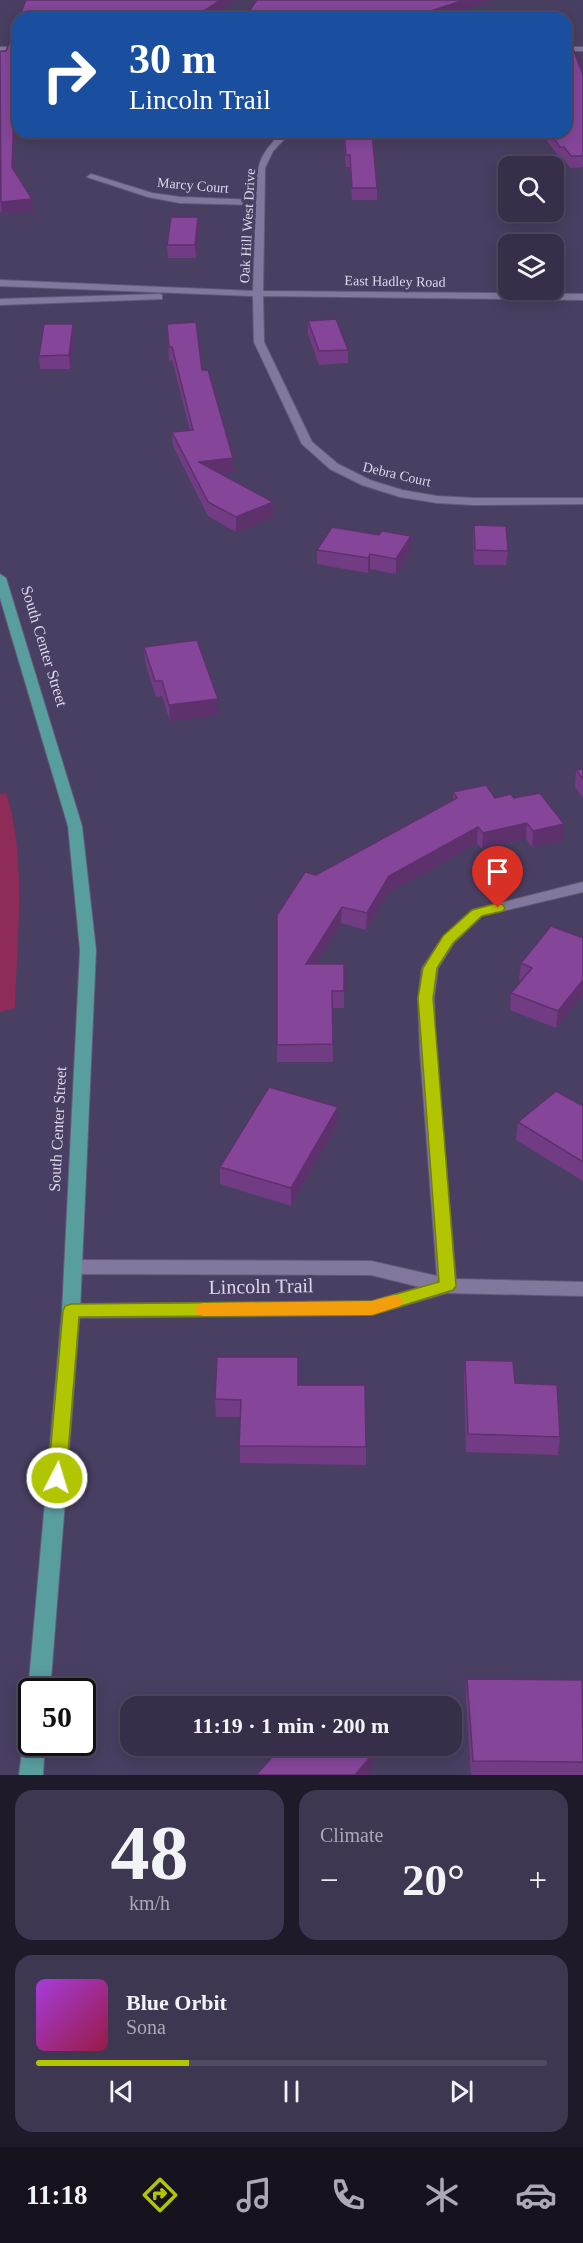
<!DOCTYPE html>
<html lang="en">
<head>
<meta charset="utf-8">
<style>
	body { margin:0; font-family:"Times New Roman",serif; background:#3e3751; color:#f1f3f6; height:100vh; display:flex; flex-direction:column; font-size:22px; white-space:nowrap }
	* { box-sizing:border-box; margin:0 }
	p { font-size:20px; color:#aaa9b5 }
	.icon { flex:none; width:33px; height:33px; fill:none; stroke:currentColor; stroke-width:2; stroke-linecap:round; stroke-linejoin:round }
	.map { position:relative; height:1775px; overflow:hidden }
	.panel { display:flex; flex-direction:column; gap:15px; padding:15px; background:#1e1a29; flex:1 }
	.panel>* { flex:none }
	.banner { position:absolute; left:12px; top:12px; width:560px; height:126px; border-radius:18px; box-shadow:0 3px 15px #0003,0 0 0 2px #514a62; background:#1a4fa0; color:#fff; overflow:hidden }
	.tools { position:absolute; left:498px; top:156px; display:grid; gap:12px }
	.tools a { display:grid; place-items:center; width:66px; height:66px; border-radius:12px; background:#372f4a; box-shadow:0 3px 15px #0003,0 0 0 2px #514a62; font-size:30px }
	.speed { position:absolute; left:18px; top:1678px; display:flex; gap:12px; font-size:30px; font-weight:700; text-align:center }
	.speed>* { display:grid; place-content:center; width:78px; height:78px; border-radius:50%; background:#372f4a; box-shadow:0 3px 15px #0003,0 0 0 2px #514a62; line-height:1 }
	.speed .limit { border:3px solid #111; border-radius:9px; background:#fff; color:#111 }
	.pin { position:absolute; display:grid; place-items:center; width:51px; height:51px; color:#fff; margin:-62px -26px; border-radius:50% 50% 50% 0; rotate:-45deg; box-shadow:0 0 6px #0007 }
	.pin .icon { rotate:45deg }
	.me { position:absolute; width:66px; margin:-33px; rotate:5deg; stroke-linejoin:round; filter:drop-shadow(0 0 4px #0008) }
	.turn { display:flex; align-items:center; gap:21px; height:126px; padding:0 18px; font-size:27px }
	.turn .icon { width:78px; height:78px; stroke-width:2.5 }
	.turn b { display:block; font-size:42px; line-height:51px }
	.big { font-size:45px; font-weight:700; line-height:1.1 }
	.panel .tile { flex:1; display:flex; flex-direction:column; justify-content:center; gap:9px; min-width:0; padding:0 21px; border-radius:18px; background:#3e3751 }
	.panel .dial { align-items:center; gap:0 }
	.dial b { font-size:78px; line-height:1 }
	.song { display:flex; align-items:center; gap:18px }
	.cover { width:72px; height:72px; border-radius:9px; background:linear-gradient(135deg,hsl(280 70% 55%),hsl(340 70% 35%)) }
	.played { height:6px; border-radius:3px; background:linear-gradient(90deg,#b1c500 30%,#514a62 30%) }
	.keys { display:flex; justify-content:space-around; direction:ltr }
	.heat { display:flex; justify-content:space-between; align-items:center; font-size:33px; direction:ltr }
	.panel .tiles { flex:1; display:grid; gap:15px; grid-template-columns:1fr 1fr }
	.tile:last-child { grid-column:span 2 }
	.trip { position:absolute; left:120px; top:1696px; width:342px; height:60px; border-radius:18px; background:#372f4a; box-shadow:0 3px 15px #0003,0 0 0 2px #514a62; font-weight:700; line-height:60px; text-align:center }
	.dock { display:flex; height:96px; justify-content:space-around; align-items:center; background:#16131e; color:#aaa9b5 }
	.dock .icon { width:42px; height:42px }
	.dock .current { color:#b1c500 }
	.dock b { font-size:27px; color:#f1f3f6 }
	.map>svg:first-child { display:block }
	.green { fill:#8e2c57 }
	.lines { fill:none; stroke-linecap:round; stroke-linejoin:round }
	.minor-casing { stroke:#635b78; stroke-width:2 }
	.major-casing { stroke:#635b78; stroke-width:2 }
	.minor { fill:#82789e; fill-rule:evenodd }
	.major { fill:#599e9f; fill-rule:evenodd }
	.wall { fill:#723c84 }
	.shaded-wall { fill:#5d316c }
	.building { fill:#85469a; stroke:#5d316c; stroke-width:1.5 }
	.route { fill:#b1c500; stroke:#738000; stroke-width:1.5 }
	.slow { fill:#f59e0b }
	.labels { text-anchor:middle; stroke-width:6; stroke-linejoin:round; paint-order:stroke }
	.far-street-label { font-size:14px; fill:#ddd8ed; stroke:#493f62 }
	.street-label { font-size:16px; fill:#ddd8ed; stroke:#493f62 }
	.near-street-label { font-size:20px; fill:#ddd8ed; stroke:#493f62 }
</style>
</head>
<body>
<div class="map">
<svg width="583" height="1775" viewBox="0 0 583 1775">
	<rect width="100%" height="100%" fill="#493f62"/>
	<path class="green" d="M6,793C27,856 17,941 15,1008L0,1012V794Z"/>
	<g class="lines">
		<g class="minor-casing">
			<path id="minor" d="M0,47H18V51H0Z
				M566,47H583V51H566Z
				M282,132H291L273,151L265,168L263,291L583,294V300L263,296L264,342L312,442L338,464L370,480L402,490L437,496L474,498H583V504L474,505L437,503L400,497L362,485L330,469L302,444L254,342L253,296L0,286V280L253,291L256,205L180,203L148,197L87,177L91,174L152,193L180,197L256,200C257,165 257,158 282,132Z
				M159,294L162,295V299L0,305V299Z
				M583,882V892L482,916L454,943L438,968L434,998L436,1052L456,1279L583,1282V1296L447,1293L372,1315L71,1318L64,1316L62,1311L64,1306L71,1304L372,1301L420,1287L371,1275L73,1274L66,1272L64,1267L66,1262L73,1260L371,1261L437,1276L420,1052L418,998L422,968L443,937L472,910Z"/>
		</g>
		<g class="major-casing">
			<path id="major" d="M0,574L6,578L82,826L96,950L80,1311L50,1692H32V1699L28,1692L62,1311L80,950L68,826L0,598Z
				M32,1733V1743H45L43,1775H19L23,1743L26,1735Z"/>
		</g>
		<use href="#minor" class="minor"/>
		<use href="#major" class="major"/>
	</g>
	<path class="wall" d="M18,20V125H15L13,170L33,211L2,214L0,211V52L6,51L13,42L12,34Z
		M567,42L583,75V167L570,168L563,158H560L540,132H566Z
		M343,132H378V137H372L377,188V200H352L350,167H346Z
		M198,217L199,229L196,258H168L167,245Z
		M308,321L348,350V363L319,365L308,334Z
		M73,324L74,337L70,369H40L39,356Z
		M167,324L202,370L233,458V472L221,474L273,502V517L236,532L208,516L173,446L172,432L190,430L172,360L169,361Z
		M474,525L508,551L506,565H474L473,540Z
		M317,550L410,551L396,574L370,569L368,573L317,564Z
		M144,647L218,699V715L170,721L162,696L156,697L145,662Z
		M583,769V798L575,787L576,770Z
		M453,792L495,798H514L563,841L532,847L526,839L482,849L477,843L388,893L366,930L341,923L316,964L344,991V1008H332L333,1062H277V915L316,875L453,800Z
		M583,938V994L556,1028L510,1010L511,993L521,981L519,980L521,963Z
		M583,1106V1181L516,1140L518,1122Z
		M337,1124L291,1206L220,1184V1167Z
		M465,1360L515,1383L560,1437L558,1455L466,1452L464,1377Z
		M298,1385L366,1447V1465L240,1463V1417H216L215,1399Z
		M467,1679L583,1686V1775H471L466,1697Z"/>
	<path class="shaded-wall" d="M220,0H235L209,18H194Z
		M464,0H492L440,18L422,14Z
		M568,34L567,45H566V35Z
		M14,114L15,125L13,179L12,167Z
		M32,199L33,211L2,214L1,202Z
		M198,217L199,229L196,258L195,245Z
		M73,324L74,337L70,369L69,355Z
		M233,458V472L199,477V462Z
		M273,502V517L236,532V517Z
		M411,536L410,551L396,574V559Z
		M370,554V569L368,573V558Z
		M218,699V715L170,721L169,705Z
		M527,823L526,839L482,849L483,833Z
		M564,824L563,841L532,847L533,831Z
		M478,827L477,843L388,893L366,930L367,913L389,876Z
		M342,907L341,923L306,981V964Z
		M583,980V994L556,1028L558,1011Z
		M338,1107L337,1124L291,1206V1188Z
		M373,1754L372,1771L368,1775H355Z"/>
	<path class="building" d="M26,0H220L194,18H19Z
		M257,0H464L422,14L561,15L562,18H244Z
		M18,20V35L12,34Z
		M18,41V114H14L12,167L32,199L1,202L0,52L1,51H6L9,43Z
		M566,41L571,43L583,75V156H571L564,147H560L549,132H566Z
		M344,132H372L377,188H352L350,155H346Z
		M171,217H198L195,245H167Z
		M336,319L348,350L319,351L308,321Z
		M196,322L202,370H208L233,458L199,462L273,502L236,517L208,502L172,432L193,430L172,347H169L167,324Z
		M44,324H73L69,355L39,356Z
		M474,525L506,526L508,551L475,550Z
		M332,527L379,535L382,531L411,536L396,559L370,554L368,558L317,550Z
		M197,640L218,699L169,705L162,681H155L144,647Z
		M583,769V779L576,770Z
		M486,785L495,798L511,794L514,798L540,793L564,824L533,831L527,823L483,833L478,827L389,876L367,913L342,907L306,964H344V991H332L333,1044L277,1045V915L305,872L316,875L457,798L453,792Z
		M551,926L583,938V980L558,1011L511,993L532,968L521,963Z
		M269,1087L338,1107L291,1188L220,1167Z
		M556,1091L583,1106V1162L518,1122Z
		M217,1357H298V1385H365L366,1447L239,1446L241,1400L215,1399Z
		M465,1360L513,1361L515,1383L557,1385L560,1437L468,1434Z
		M467,1679L582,1680L583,1762L473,1761Z
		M282,1746H363L373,1754L355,1775H256Z"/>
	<path class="route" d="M498,903L503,905L505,908L503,911L482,916L453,943L437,968L433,998L456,1286L453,1290L372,1315L79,1317L66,1478L64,1483L57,1485L50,1483L48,1478L63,1311L65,1306L71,1304L372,1301L439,1282L418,998L423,968L443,936L472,910Z"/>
	<path class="slow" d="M394,1295L400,1297L403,1301L400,1306L372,1315L203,1316L197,1314L195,1310L197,1305L203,1303L372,1301Z"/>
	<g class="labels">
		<g class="far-street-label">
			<text transform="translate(193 185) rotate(5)" y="5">Marcy Court</text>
			<text transform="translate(247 226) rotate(-87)" y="5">Oak Hill West Drive</text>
			<text transform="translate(395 281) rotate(1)" y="5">East Hadley Road</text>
			<text transform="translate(397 474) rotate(13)" y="5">Debra Court</text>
		</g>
		<g class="street-label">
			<text transform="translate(45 646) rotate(73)" y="6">South Center Street</text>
			<text transform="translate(57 1129) rotate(-87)" y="6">South Center Street</text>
		</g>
		<g class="near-street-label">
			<text transform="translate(261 1286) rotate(-1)" y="7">Lincoln Trail</text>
		</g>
	</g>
</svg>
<div class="tools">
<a><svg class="icon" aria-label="search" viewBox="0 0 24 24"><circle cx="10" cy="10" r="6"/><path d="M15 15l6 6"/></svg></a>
<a><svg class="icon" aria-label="layers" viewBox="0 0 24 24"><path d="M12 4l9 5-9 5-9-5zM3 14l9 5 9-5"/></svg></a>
</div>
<div class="speed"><div class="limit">50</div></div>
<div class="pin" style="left:498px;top:908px;background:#d93025"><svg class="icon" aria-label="arrive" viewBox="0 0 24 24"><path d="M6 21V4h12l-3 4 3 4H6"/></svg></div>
<svg class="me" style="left:57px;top:1478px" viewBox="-20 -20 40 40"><circle r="17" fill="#b1c500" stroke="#fff" stroke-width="3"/><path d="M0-11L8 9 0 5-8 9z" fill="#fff"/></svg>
<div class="trip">11:19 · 1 min · 200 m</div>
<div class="banner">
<div class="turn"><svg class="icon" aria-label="right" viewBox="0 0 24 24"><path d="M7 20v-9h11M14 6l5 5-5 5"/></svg><div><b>30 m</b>Lincoln Trail</div></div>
</div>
</div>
<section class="panel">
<div class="tiles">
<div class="tile dial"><b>48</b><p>km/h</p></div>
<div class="tile"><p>Climate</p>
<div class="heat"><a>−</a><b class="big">20°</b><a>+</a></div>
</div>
<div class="tile">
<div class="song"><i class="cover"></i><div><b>Blue Orbit</b><p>Sona</p></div></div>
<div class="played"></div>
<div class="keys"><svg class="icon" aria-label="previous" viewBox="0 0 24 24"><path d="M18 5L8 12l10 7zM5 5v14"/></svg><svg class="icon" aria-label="pause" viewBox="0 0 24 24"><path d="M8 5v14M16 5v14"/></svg><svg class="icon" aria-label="next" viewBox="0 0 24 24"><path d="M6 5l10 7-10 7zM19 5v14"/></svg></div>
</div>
</div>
</section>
<nav class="dock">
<b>11:18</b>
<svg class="icon current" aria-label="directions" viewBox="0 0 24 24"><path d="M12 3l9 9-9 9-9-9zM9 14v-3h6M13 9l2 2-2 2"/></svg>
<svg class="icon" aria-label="music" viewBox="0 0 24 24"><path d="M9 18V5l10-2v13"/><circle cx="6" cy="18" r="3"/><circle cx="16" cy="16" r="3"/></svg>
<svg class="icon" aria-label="phone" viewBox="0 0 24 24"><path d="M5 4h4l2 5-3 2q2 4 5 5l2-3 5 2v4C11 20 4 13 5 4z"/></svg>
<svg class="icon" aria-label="climate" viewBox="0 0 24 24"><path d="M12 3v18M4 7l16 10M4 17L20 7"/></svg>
<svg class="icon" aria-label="car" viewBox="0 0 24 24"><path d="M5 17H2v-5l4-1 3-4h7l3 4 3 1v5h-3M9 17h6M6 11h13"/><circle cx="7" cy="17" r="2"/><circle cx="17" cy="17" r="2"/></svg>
</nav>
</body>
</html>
